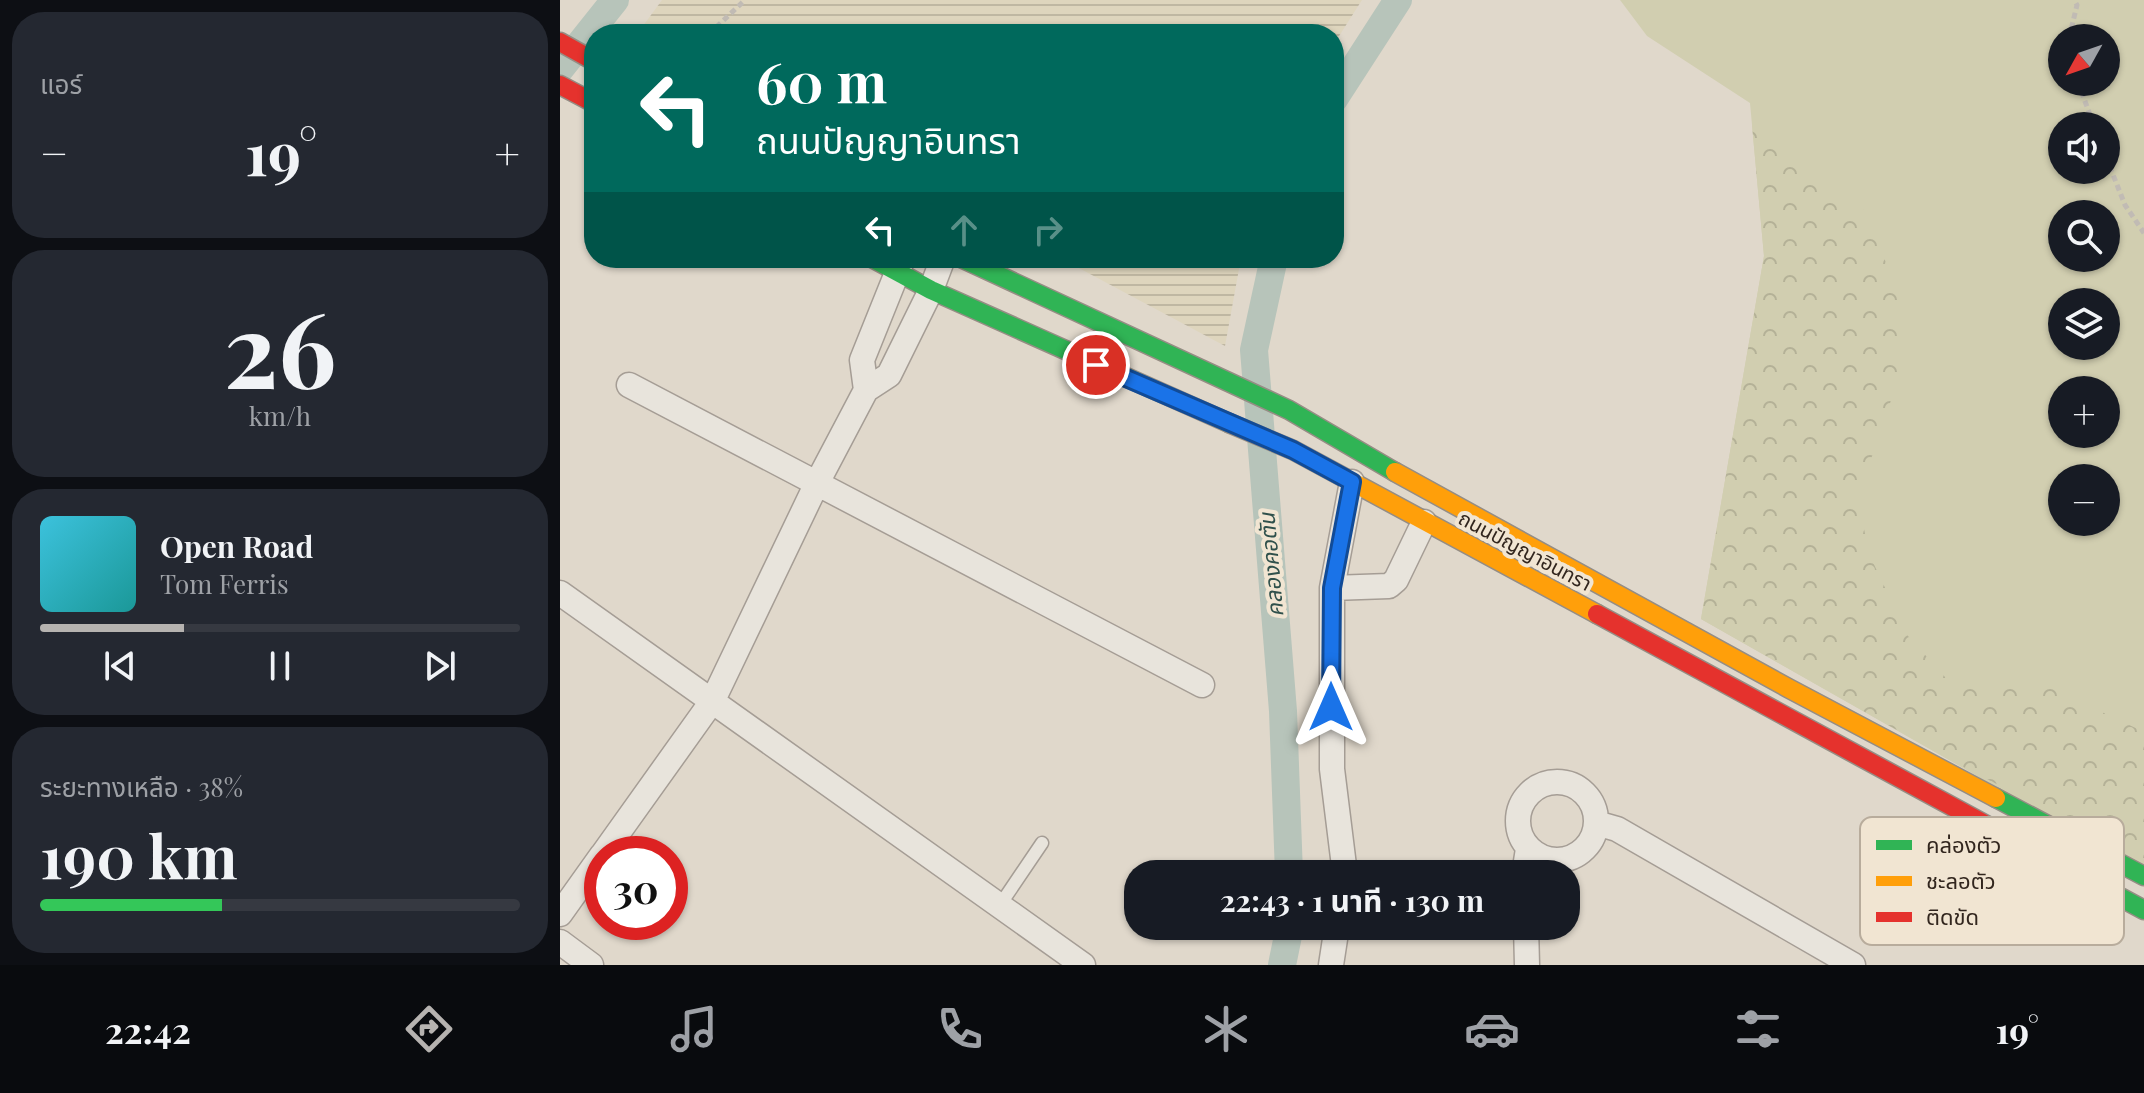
<!DOCTYPE html>
<html lang="th">
<head>
<meta charset="utf-8">
<style>
	body { margin:0; font-family:"Playfair Display","Noto Sans Thai",serif; background:#242831; color:#f1f3f6; height:100vh; display:flex; flex-direction:column; font-size:30px; white-space:nowrap }
	* { box-sizing:border-box; margin:0 }
	p { font-size:26px; color:#9ea1a6 }
	.icon { flex:none; width:44px; height:44px; fill:none; stroke:currentColor; stroke-width:2; stroke-linecap:round; stroke-linejoin:round }
	.map { position:relative; flex:1; overflow:hidden }
	.drawer { display:flex; flex-direction:column; gap:12px; padding:12px; background:#0d0f14; width:560px }
	.drawer>* { flex:none }
	.banner { position:absolute; left:24px; top:24px; width:760px; height:244px; border-radius:32px; box-shadow:0 2px 6px #0004; background:#00695c; color:#fff; overflow:hidden }
	.needle { width:52px; rotate:230deg }
	.buttons { position:absolute; left:1488px; top:24px; display:grid; gap:16px }
	.buttons a { display:grid; place-items:center; width:72px; height:72px; border-radius:50%; background:#171b24; box-shadow:0 2px 6px #0004; font-size:40px }
	.speed { position:absolute; left:24px; top:836px; display:flex; gap:16px; font-size:40px; font-weight:700; text-align:center }
	.speed>* { display:grid; place-content:center; width:104px; height:104px; border-radius:50%; background:#171b24; box-shadow:0 2px 6px #0004; line-height:1 }
	.speed .limit { border:12px solid #d22; background:#fff; color:#111 }
	.pin { position:absolute; display:grid; place-items:center; width:68px; height:68px; color:#fff; margin:-34px; border:4px solid #fff; border-radius:50%; box-shadow:0 2px 8px #0007 }
	.me { position:absolute; width:88px; margin:-44px; rotate:0deg; stroke-linejoin:round; filter:drop-shadow(0 0 6px #0008) }
	.turn { display:flex; align-items:center; gap:28px; height:168px; padding:0 40px; font-size:36px }
	.turn .icon { width:104px; height:104px; stroke-width:2.5 }
	.turn b { display:block; font-size:56px; line-height:68px }
	.lanes { display:flex; align-items:center; height:76px; padding:0 40px; background:#0003; justify-content:center; gap:40px; direction:ltr }
	.lanes .off { opacity:.35 }
	.big { font-size:60px; font-weight:700; line-height:1.1 }
	.drawer .widget { flex:1; display:flex; flex-direction:column; justify-content:center; gap:12px; min-width:0; padding:0 28px; border-radius:32px; background:#242831 }
	.drawer .dial { align-items:center; gap:0 }
	.dial b { font-size:104px; line-height:1 }
	.song { display:flex; align-items:center; gap:24px }
	.cover { width:96px; height:96px; border-radius:12px; background:linear-gradient(135deg,hsl(190 70% 55%),hsl(180 70% 35%)) }
	.played { height:8px; border-radius:4px; background:linear-gradient(90deg,#b6b3b0 30%,#363941 30%) }
	.keys { display:flex; justify-content:space-around; direction:ltr }
	.heat { display:flex; justify-content:space-between; align-items:center; font-size:44px; direction:ltr }
	.charge { height:12px; border-radius:6px; background:linear-gradient(90deg,#34c759 38%,#363941 0) }
	.trip { position:absolute; left:564px; top:860px; width:456px; height:80px; border-radius:32px; background:#171b24; box-shadow:0 2px 6px #0004; font-weight:700; line-height:80px; text-align:center }
	.tab-bar { display:flex; height:128px; justify-content:space-around; align-items:center; background:#090b0e; color:#9ea1a6 }
	.tab-bar .icon { width:56px; height:56px }
	.tab-bar .on { color:#b6b3b0 }
	.tab-bar b { font-size:36px; color:#f1f3f6 }
	main { display:flex; flex:1; min-height:0 }
	.map>svg:first-child { display:block }
	.farmland { fill:url(#farmland-rules) }
	.green { fill:#d1ceb0; fill-rule:evenodd }
	.forest { fill:url(#forest-crowns) }
	.lines { fill:none; stroke-linecap:round; stroke-linejoin:round }
	.canal { stroke:#b7c4ba; stroke-width:28 }
	.lane-casing { stroke:#a59d95; stroke-width:15 }
	.street-casing { stroke:#a59d95; stroke-width:27 }
	.fast-casing { stroke:#958d84; stroke-width:21 }
	.slow-casing { stroke:#958d84; stroke-width:21 }
	.jam-casing { stroke:#958d84; stroke-width:21 }
	.path { stroke:#c1bbb4; stroke-width:5; stroke-dasharray:6 4; stroke-linecap:butt }
	.lane { stroke:#e8e4dc; stroke-width:12 }
	.street { stroke:#e8e4dc; stroke-width:24 }
	.fast { stroke:#30b455; stroke-width:18 }
	.slow { stroke:#ff9f0a; stroke-width:18 }
	.jam { stroke:#e5322d; stroke-width:18 }
	.route-casing { stroke:#114b97; stroke-width:20 }
	.route { stroke:#1a73e8; stroke-width:14 }
	.labels { text-anchor:middle; stroke-width:8; stroke-linejoin:round; paint-order:stroke }
	.street-label { font-size:20px; fill:#32261e; stroke:#f1e5d2 }
	.water-label { font-size:22px; font-style:italic; fill:#2f504b; stroke:#f1e5d2 }
	.key { fill:#f1e5d2; stroke:#b8ac9c; stroke-width:2 }
	.key-label { font-size:22px; fill:#32261e }
</style>
</head>
<body>
<main>
<section class="drawer">
<div class="widget"><p>แอร์</p>
<div class="heat"><a>−</a><b class="big">19°</b><a>+</a></div>
</div>
<div class="widget dial"><b>26</b><p>km/h</p></div>
<div class="widget">
<div class="song"><i class="cover"></i><div><b>Open Road</b><p>Tom Ferris</p></div></div>
<div class="played"></div>
<div class="keys"><svg class="icon" aria-label="previous" viewBox="0 0 24 24"><path d="M18 5L8 12l10 7zM5 5v14"/></svg><svg class="icon" aria-label="pause" viewBox="0 0 24 24"><path d="M8 5v14M16 5v14"/></svg><svg class="icon" aria-label="next" viewBox="0 0 24 24"><path d="M6 5l10 7-10 7zM19 5v14"/></svg></div>
</div>
<div class="widget"><p>ระยะทางเหลือ · 38%</p><b class="big">190 km</b><div class="charge"></div></div>
</section>
<div class="map">
<svg width="1584" height="965" viewBox="0 0 1584 965">
	<defs>
		<pattern id="farmland-rules" width="6" height="5" patternUnits="userSpaceOnUse" patternTransform="scale(2)"><rect width="6" height="5" fill="#ded5bd"/><path d="M0 2.5h6" fill="none" stroke="#bfb7a2"/></pattern>
		<pattern id="forest-crowns" width="20" height="18" patternUnits="userSpaceOnUse" patternTransform="scale(2)"><rect width="20" height="18" fill="#d1ceb0"/><path d="M2 6a3 3 0 1 1 6 0M12 15a3 3 0 1 1 6 0" fill="none" stroke="#b4b197"/></pattern>
	</defs>
	<rect width="100%" height="100%" fill="#e0d8cb"/>
	<path class="farmland" d="M102,0H802L774,44V34H77Z
		M500,258H681L665,346Z"/>
	<path class="green" d="M1060,0H1584V871L1141,619L1204,256L1190,103L1087,36ZM1502,38H1546V82H1502ZM1502,126H1546V170H1502ZM1502,214H1546V258H1502ZM1502,302H1546V346H1502ZM1502,390H1546V434H1502ZM1502,478H1546V522H1502Z"/>
	<path class="forest" d="M1192,125L1253,179L1301,205L1337,288L1339,375L1317,444L1297,493L1309,554L1348,636L1394,687L1505,680L1529,706L1584,732V860L1388,759L1141,619L1204,256Z"/>
	<g class="lines">
		<path class="canal" d="M0,69L55,0
			M774,99L838,0
			M714,258L694,350L723,711L729,874
			M722,965L730,926"/>
		<g class="lane-casing">
			<path id="lane" d="M440,905L482,843"/>
		</g>
		<g class="street-casing">
			<path id="street" d="M69,385L642,685
				M306,390L302,360L343,258
				M772,588L829,586L836,580L864,522
				M0,593L523,965
				M958 821a39 39 0 1 1 78 0a39 39 0 1 1-78 0Z
				M1036,823L1057,829L1293,965
				M43,854L153,700L257,483L306,390L329,375L371,290L383,258
				M785,874L772,769V588L792,482
				M964,874L968,849
				M0,914L42,855
				M966,926L967,965
				M0,942L31,965
				M771,965L777,926"/>
		</g>
		<g class="fast-casing">
			<path id="fast" d="M312,258L371,290L669,423
				M401,258L729,410L835,472
				M1436,798L1584,876
				M1478,853L1584,910"/>
		</g>
		<g class="slow-casing">
			<path id="slow" d="M669,423L733,450L1037,614
				M835,472L1228,688L1436,798"/>
		</g>
		<g class="jam-casing">
			<path id="jam" d="M0,42L34,61
				M0,85L34,103
				M1037,614L1478,853"/>
		</g>
		<path class="path" d="M149,34L185,0
			M1509,38L1517,5L1514,0
			M1518,82L1534,126
			M1546,157L1565,205L1584,233"/>
		<use href="#lane" class="lane"/>
		<use href="#street" class="street"/>
		<use href="#fast" class="fast"/>
		<use href="#slow" class="slow"/>
		<use href="#jam" class="jam"/>
	</g>
	<g class="lines">
		<g class="route-casing">
			<path id="route" d="M536,365L733,450L792,482L772,588L771,707"/>
		</g>
		<use href="#route" class="route"/>
	</g>
	<g class="labels">
		<g class="street-label">
			<text transform="translate(965 551) rotate(28)" y="7">ถนนปัญญาอินทรา</text>
		</g>
		<g class="water-label">
			<text transform="translate(711 565) rotate(-95)" y="8">คลองคอตัน</text>
		</g>
	</g>
	<rect x="1300" y="817" width="264" height="128" rx="12" class="key"/>
	<rect x="1316" y="840" width="36" height="10" fill="#30b455"/>
	<rect x="1316" y="876" width="36" height="10" fill="#ff9f0a"/>
	<rect x="1316" y="912" width="36" height="10" fill="#e5322d"/>
	<g class="key-label">
		<text x="1366" y="853">คล่องตัว</text>
		<text x="1366" y="889">ชะลอตัว</text>
		<text x="1366" y="925">ติดขัด</text>
	</g>
</svg>
<div class="buttons">
<a><svg class="needle" viewBox="-14 -14 28 28"><path d="M0-13l5 13h-10z" fill="#e53935"/><path d="M0 13l5-13h-10z" fill="#9ea1a6"/></svg></a>
<a><svg class="icon" aria-label="sound" viewBox="0 0 24 24"><path d="M4 9h4l5-4v14l-5-4H4zM17 9q2 3 0 6"/></svg></a>
<a><svg class="icon" aria-label="search" viewBox="0 0 24 24"><circle cx="10" cy="10" r="6"/><path d="M15 15l6 6"/></svg></a>
<a><svg class="icon" aria-label="layers" viewBox="0 0 24 24"><path d="M12 4l9 5-9 5-9-5zM3 14l9 5 9-5"/></svg></a>
<a>+</a>
<a>−</a>
</div>
<div class="speed"><div class="limit">30</div></div>
<div class="pin" style="left:536px;top:365px;background:#d93025"><svg class="icon" aria-label="arrive" viewBox="0 0 24 24"><path d="M6 21V4h12l-3 4 3 4H6"/></svg></div>
<svg class="me" style="left:771px;top:707px" viewBox="-20 -20 40 40"><path d="M0-17L14 15 0 8-14 15z" fill="#1a73e8" stroke="#fff" stroke-width="4"/></svg>
<div class="trip">22:43 · 1 นาที · 130 m</div>
<div class="banner">
<div class="turn"><svg class="icon" aria-label="left" viewBox="0 0 24 24"><path d="M17 20v-9H6M10 6l-5 5 5 5"/></svg><div><b>60 m</b>ถนนปัญญาอินทรา</div></div>
<div class="lanes"><svg class="icon" aria-label="left" viewBox="0 0 24 24"><path d="M17 20v-9H6M10 6l-5 5 5 5"/></svg><svg class="icon off" aria-label="ahead" viewBox="0 0 24 24"><path d="M12 20V5M6 11l6-6 6 6"/></svg><svg class="icon off" aria-label="right" viewBox="0 0 24 24"><path d="M7 20v-9h11M14 6l5 5-5 5"/></svg></div>
</div>
</div>
</main>
<nav class="tab-bar">
<b>22:42</b>
<svg class="icon on" aria-label="directions" viewBox="0 0 24 24"><path d="M12 3l9 9-9 9-9-9zM9 14v-3h6M13 9l2 2-2 2"/></svg>
<svg class="icon" aria-label="music" viewBox="0 0 24 24"><path d="M9 18V5l10-2v13"/><circle cx="6" cy="18" r="3"/><circle cx="16" cy="16" r="3"/></svg>
<svg class="icon" aria-label="phone" viewBox="0 0 24 24"><path d="M5 4h4l2 5-3 2q2 4 5 5l2-3 5 2v4C11 20 4 13 5 4z"/></svg>
<svg class="icon" aria-label="climate" viewBox="0 0 24 24"><path d="M12 3v18M4 7l16 10M4 17L20 7"/></svg>
<svg class="icon" aria-label="car" viewBox="0 0 24 24"><path d="M5 17H2v-5l4-1 3-4h7l3 4 3 1v5h-3M9 17h6M6 11h13"/><circle cx="7" cy="17" r="2"/><circle cx="17" cy="17" r="2"/></svg>
<svg class="icon" aria-label="filters" viewBox="0 0 24 24"><path d="M4 7h16M4 17h16"/><circle cx="9" cy="7" r="2"/><circle cx="15" cy="17" r="2"/></svg>
<b>19°</b>
</nav>
</body>
</html>
